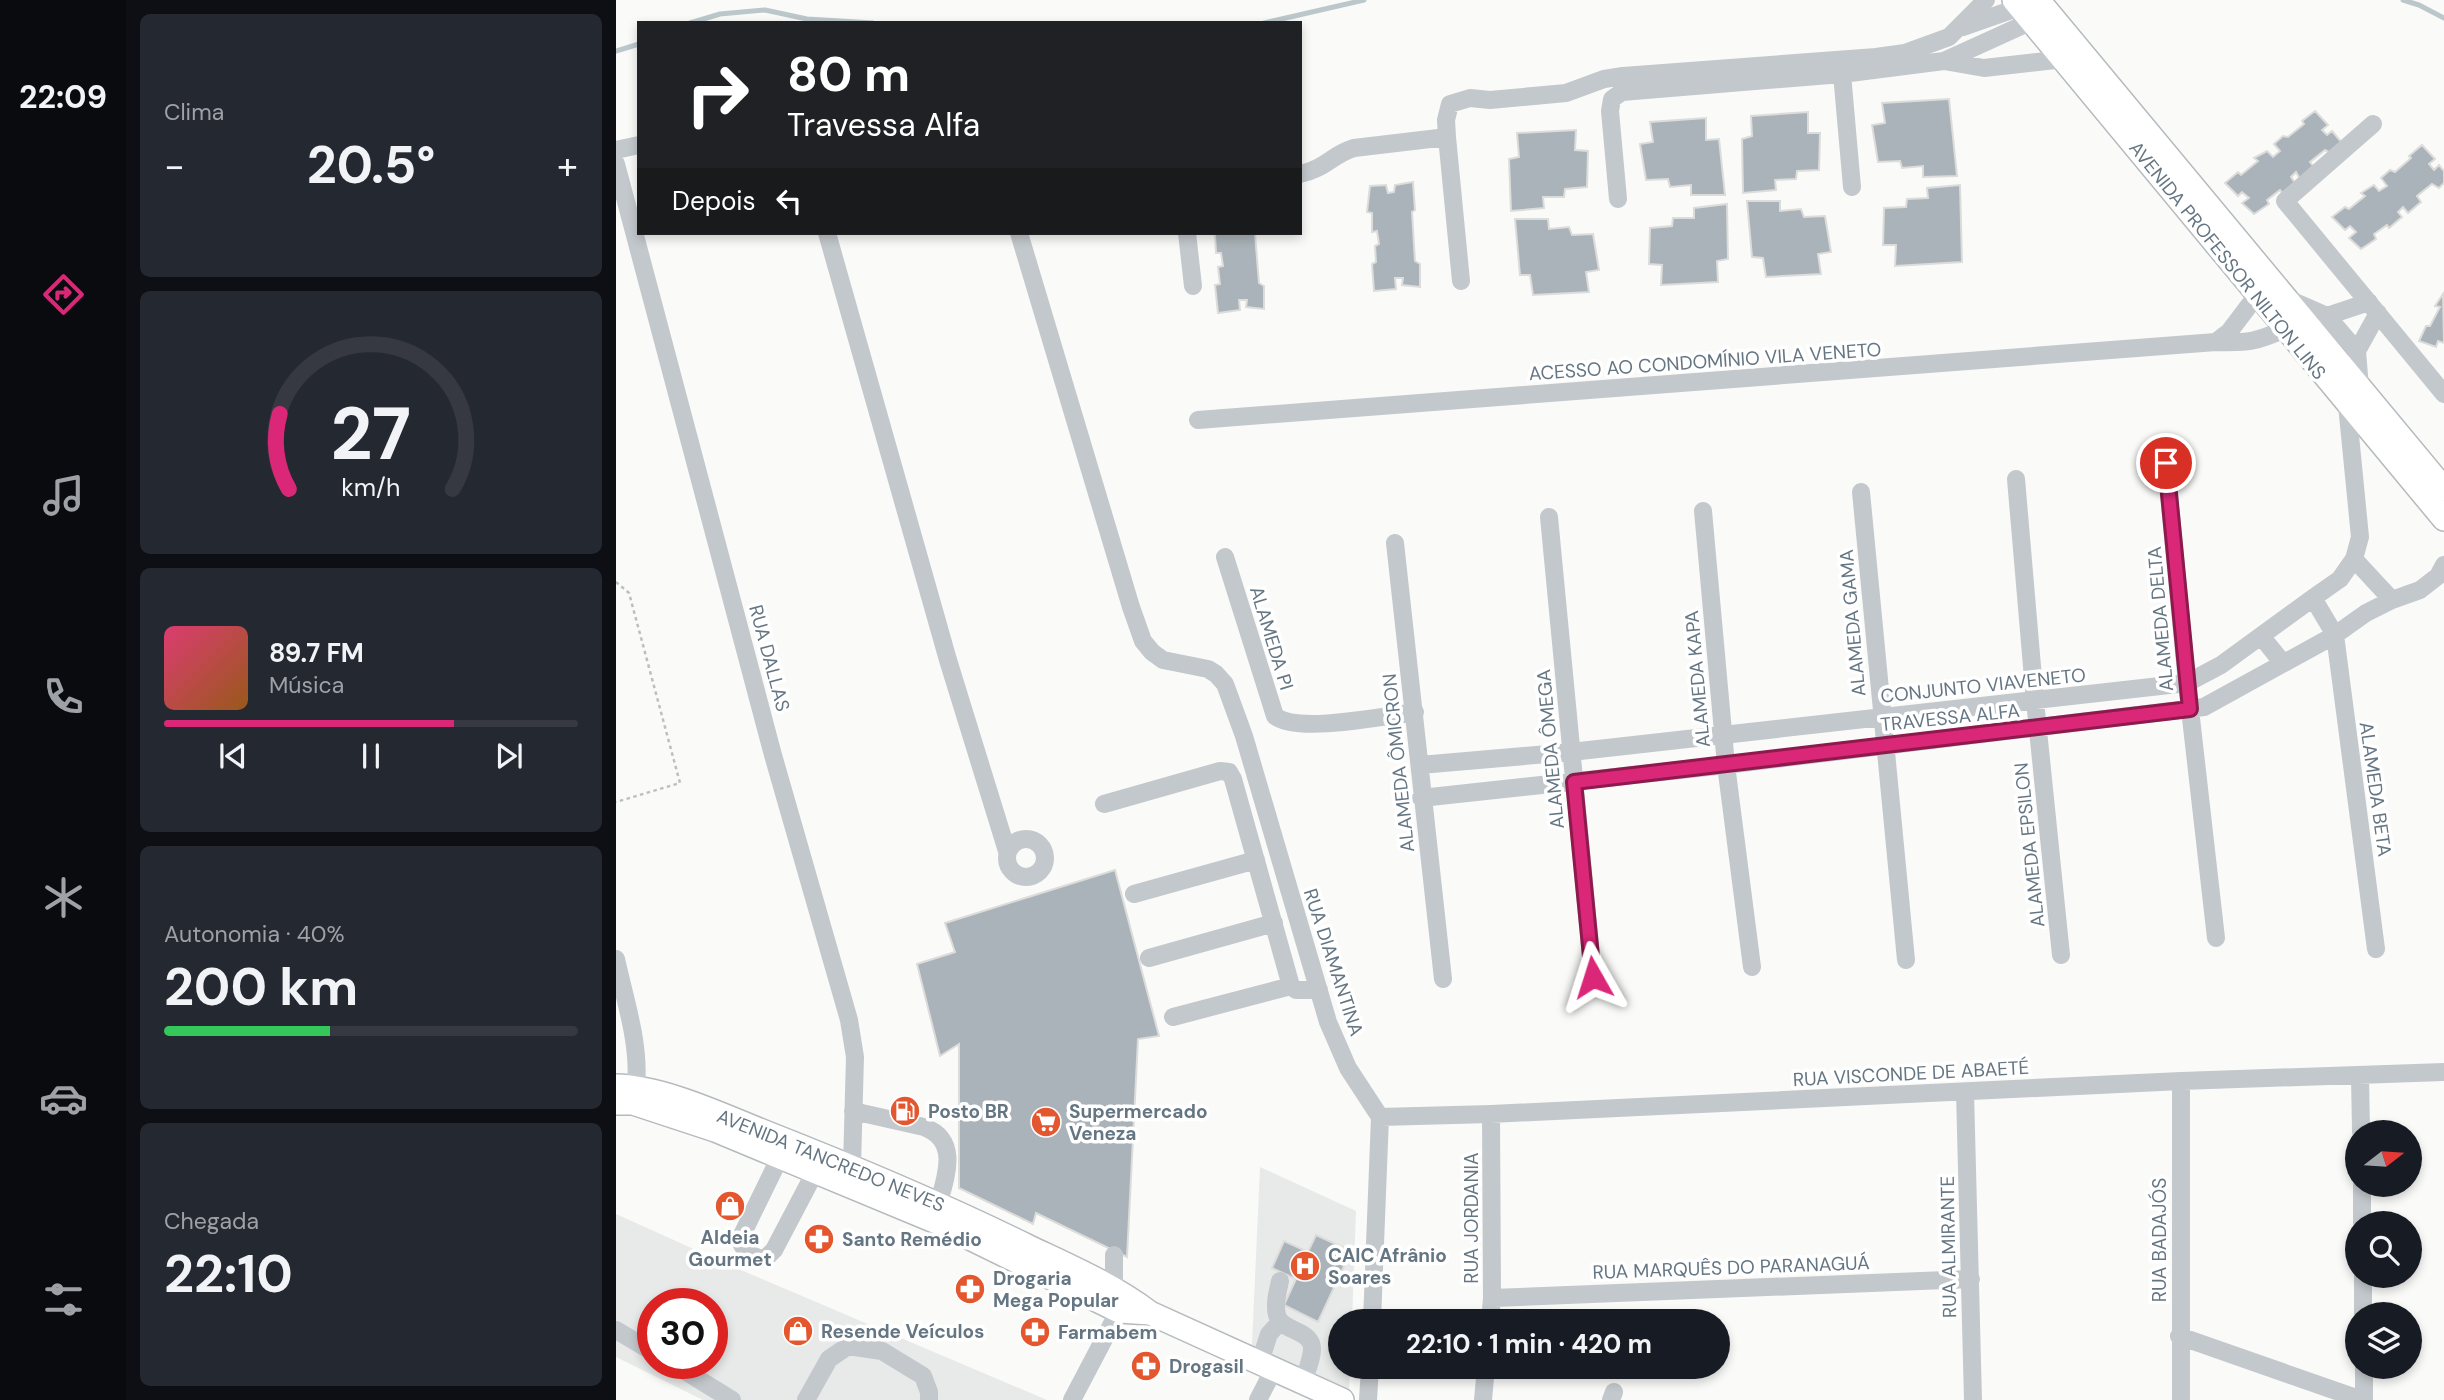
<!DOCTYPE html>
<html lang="pt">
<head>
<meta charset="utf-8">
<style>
	body { margin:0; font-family:"DM Sans",sans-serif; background:#242831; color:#f1f3f6; height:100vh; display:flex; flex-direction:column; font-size:26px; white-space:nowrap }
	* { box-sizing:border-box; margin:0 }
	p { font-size:23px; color:#9ea1a6 }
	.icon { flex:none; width:38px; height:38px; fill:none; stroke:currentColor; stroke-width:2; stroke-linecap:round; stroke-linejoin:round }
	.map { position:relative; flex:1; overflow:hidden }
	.panel { display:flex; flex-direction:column; gap:14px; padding:14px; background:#0d0f14; width:490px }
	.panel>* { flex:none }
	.top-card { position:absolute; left:21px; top:21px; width:665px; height:214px; border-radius:0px; box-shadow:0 4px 10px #0003; background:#202124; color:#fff; overflow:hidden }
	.needle { width:46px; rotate:73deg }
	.tools { position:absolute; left:1729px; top:1120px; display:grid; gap:14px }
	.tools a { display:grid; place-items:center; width:77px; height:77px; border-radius:50%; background:#171b24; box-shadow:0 4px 10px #0003; font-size:35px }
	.speed { position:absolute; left:21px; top:1288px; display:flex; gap:14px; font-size:35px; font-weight:700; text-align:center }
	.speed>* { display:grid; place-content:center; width:91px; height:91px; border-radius:50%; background:#171b24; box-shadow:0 4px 10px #0003; line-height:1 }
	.speed .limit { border:10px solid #d22; background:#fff; color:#111 }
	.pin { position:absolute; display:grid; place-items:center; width:60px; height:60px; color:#fff; margin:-30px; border:4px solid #fff; border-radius:50%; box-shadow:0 2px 7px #0007 }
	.me { position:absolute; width:77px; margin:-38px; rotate:354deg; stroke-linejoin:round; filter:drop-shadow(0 0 5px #0008) }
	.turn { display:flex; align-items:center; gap:24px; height:147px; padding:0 35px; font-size:32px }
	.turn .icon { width:91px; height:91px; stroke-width:2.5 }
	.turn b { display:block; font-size:49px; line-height:60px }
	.then { display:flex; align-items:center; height:66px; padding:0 35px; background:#0003; gap:14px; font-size:26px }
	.big { font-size:52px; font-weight:700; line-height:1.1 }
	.panel .card { flex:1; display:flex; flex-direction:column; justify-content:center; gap:10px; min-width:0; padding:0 24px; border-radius:10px; background:#242831 }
	.panel .dial { align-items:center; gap:0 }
	.dial svg { height:182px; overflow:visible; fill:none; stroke:#363941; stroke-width:7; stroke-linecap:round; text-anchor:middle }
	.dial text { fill:#f1f3f6; stroke:none }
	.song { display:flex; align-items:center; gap:21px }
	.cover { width:84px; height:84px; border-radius:10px; background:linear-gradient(135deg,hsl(340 70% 55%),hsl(30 70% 35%)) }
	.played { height:7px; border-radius:4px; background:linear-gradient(90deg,#db2777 70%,#363941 70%) }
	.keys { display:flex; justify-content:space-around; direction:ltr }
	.heat { display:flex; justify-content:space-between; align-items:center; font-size:38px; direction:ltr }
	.charge { height:10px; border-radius:5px; background:linear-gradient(90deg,#34c759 40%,#363941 0) }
	.trip { position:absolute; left:712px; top:1309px; width:402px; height:70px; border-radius:35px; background:#171b24; box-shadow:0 4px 10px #0003; font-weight:700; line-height:70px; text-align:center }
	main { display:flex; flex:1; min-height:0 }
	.dock { display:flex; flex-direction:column; width:126px; justify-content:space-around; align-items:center; background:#090b0e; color:#9ea1a6 }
	.dock .icon { width:49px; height:49px }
	.dock .selected { color:#db2777 }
	.dock b { font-size:32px; color:#f1f3f6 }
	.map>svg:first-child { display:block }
	.built { fill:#e8e9e9; fill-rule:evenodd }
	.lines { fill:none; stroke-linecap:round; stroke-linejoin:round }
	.stream { stroke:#bbc7cb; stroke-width:5 }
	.building { fill:#aab3b9; stroke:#dcdcda; stroke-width:2 }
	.major-casing { stroke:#b5babe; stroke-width:26 }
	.path { stroke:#bbbfc2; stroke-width:2.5; stroke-dasharray:3.5 3.5; stroke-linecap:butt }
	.minor { stroke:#c3c8cc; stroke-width:18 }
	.major { stroke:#fff; stroke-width:23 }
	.route-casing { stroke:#8e194d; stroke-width:18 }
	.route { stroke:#db2777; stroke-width:12 }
	.labels { text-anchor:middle; stroke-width:7; stroke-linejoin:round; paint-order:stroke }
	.street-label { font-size:19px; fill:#657683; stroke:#fff }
	.poi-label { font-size:19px; font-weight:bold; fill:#657683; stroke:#fff; text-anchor:start }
</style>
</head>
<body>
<main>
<nav class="dock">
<b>22:09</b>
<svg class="icon selected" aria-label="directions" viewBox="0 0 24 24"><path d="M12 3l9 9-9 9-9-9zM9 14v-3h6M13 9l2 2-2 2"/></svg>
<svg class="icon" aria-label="music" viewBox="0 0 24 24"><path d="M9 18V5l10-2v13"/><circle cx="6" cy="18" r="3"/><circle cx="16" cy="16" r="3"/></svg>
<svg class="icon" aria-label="phone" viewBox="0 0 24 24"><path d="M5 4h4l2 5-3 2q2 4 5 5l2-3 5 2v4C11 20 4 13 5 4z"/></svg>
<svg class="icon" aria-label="climate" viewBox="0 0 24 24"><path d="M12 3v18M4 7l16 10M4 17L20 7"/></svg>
<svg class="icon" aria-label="car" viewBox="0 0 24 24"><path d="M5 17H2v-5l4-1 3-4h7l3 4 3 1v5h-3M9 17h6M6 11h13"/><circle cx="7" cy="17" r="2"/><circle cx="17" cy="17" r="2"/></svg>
<svg class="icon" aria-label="filters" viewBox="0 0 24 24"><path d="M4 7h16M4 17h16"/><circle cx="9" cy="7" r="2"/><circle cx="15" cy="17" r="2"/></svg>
</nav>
<section class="panel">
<div class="card"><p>Clima</p>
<div class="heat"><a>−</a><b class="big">20.5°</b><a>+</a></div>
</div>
<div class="card dial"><svg viewBox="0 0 100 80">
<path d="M14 69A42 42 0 1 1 86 69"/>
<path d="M14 69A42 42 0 0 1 10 36" stroke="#db2777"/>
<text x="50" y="56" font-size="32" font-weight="700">27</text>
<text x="50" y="72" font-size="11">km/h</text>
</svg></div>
<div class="card">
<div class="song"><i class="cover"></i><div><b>89.7 FM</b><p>Música</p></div></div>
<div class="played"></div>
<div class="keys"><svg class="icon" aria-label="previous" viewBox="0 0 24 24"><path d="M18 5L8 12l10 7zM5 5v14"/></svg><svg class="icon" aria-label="pause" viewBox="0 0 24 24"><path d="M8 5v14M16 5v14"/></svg><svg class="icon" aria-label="next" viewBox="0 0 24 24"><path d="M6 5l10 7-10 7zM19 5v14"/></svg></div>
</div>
<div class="card"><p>Autonomia · 40%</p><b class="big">200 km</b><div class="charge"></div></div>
<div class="card"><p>Chegada</p><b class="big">22:10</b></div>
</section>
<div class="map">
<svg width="1828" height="1400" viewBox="0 0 1828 1400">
	<rect width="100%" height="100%" fill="#fafaf8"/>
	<path class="built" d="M644,1167L740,1211L736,1321H724V1367H734L733,1393L636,1345Z
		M0,1214L113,1265L431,1400H87L0,1357ZM37,1304H96V1363H37Z"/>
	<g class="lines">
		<path class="stream" d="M1787,0L1803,5L1828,18
			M74,23L104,14L149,10L191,19L257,23
			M648,23L748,0
			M0,51L23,44"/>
	</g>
	<path class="building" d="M1333,99L1341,176L1307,177V166L1286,168L1284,161L1262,162L1256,125L1269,123L1266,103Z
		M1699,111L1712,125L1706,130L1711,135L1716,131L1727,144L1715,153L1709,150L1694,162L1698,167L1684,179L1680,172L1675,177L1679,183L1666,193L1664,190L1651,200L1653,204L1638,214L1626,203L1633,198L1626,192L1622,196L1609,183L1622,172L1625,175L1642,161L1638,158L1651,151L1657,157L1664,151L1658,144L1667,136L1672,137L1688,124L1686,121Z
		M1192,112V133H1204L1203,170L1181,171L1180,179L1159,180L1160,190L1127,193L1126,139L1136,136L1135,116Z
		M1090,118V140L1103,139L1109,195H1075V185L1054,187L1052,179L1030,180L1024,144L1037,142L1034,122Z
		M960,130L959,150L972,151L971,187L949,189L948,197H927L928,208L895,211L893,159L903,157L901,133Z
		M1806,145L1819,159L1813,164L1818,170L1823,165L1828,171V183L1823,188L1816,184L1801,196L1805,202L1792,213L1787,207L1782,212L1786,217L1773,228L1771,225L1758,234L1760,239L1745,249L1733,238L1740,232L1734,226L1729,230L1716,217L1729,207L1733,209L1749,196L1745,193L1758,185L1763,191L1771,186L1765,178L1774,170L1779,172L1795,158L1793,156Z
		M797,182L799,210L796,212L799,261L804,264V287L786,285L787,278H779L780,289L758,291L756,264L760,262L759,246L763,244L761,231L756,232V213L751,212L754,186L770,185L772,193L778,192L779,185Z
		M1344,185L1346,262L1279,266L1280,245H1267L1268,208L1290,207L1291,199L1312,198L1311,188Z
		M1131,201H1164V211L1185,209L1188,217L1209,216L1215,252L1202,254L1205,274L1150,277L1147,258L1136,257Z
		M1111,204L1112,259L1101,261L1102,282L1045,285L1046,265L1033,264L1034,228L1056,226L1057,218H1078V208Z
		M899,219H932L933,229L953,227L956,235L977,234L983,270L970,272L973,292L917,295L914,275H904Z
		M595,233H642L639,234L643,283L648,286V309L630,307L631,300H623L624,310L602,313L599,285L604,284L602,267L607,266L605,253H600L599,235Z
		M1827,294L1828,343L1822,341L1820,347L1803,341L1810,326H1814L1824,307L1819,306Z
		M499,870L543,1036L522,1039L511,1257L420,1213L417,1224L343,1188V1044L324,1056L301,964L339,952L329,923Z
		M700,1235L735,1251L702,1322L668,1305L680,1279L656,1268L668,1241L692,1252Z"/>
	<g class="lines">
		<g class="major-casing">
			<path id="major" d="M1398,0L1828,519
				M1422,0L1828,489
				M0,1086C47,1087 106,1115 151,1133C240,1168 328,1205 413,1247C455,1267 497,1285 534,1313L726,1400
				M0,1103H17L99,1130L323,1223L503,1311L534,1313"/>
		</g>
		<path class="path" d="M0,582L13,593L64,783L0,802"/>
		<path class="minor" d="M1347,27L1404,7
			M1328,61L1368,68L1448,59
			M1226,74L1236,187
			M1757,124L1669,201L1828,394
			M831,137L845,281
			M0,150L23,145
			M0,164L157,755L233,1020L239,1057L236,1166
			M684,174C709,169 717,154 738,148L831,137L830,120L834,104L854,98L874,100L950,93L988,79L1007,76L1260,57L1289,53L1333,37L1370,0
			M1002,199L994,111L996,99L1006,92L1226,74L1328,61L1416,21
			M211,233L332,660L391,851
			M403,233L515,607L527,641L536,652L547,660L592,669L600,674L609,684L628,736L712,1022L732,1068L764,1117L756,1321
			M571,233L577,286
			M1672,299L1711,316L1753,302
			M1711,316L1741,351
			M1600,342L1613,332L1641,295
			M1744,388L1741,351L1762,313
			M582,420L1600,342C1632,343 1640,342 1669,329
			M1550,463L1571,683L1600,938
			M1400,479L1419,701L1445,955
			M1245,492L1290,960
			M1087,511L1110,765L1136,967
			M933,517L977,977
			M779,543L827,979
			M609,557L659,716C681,734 768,716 799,712
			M1738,559L1776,600
			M1697,598L1719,635L1760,949
			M1645,636L1666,662
			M804,765L955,752L1571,683L1605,665L1697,598L1724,579L1738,559L1744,537L1731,405
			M805,798L1110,765L1588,707L1719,635L1750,613L1776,600L1804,590L1822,576L1828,565
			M488,804L604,771L613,772L617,779L675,986
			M391 858a19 19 0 1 1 38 0a19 19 0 1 1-38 0Z
			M518,894L640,860
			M533,958L658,923
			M0,959C9,1001 24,1043 20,1086
			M557,1017L675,986L680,990H703
			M1744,1075L1745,1132
			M1349,1092L1357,1400
			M237,1111L308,1127C344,1140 330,1177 322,1205
			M764,1117L875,1114L1565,1081L1828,1072
			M164,1157L124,1239C126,1250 134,1254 144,1259L151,1257L158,1250L199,1172
			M1746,1185V1223
			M1747,1276V1314
			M664,1281C662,1291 658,1304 661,1315C664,1330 689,1329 695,1343C699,1353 690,1372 687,1382
			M498,1289V1255
			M876,1298L1355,1279
			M874,1321L876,1298L875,1114
			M0,1330L37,1352
			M1563,1336L1746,1400
			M644,1362L653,1334L664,1322
			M56,1363L116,1400
			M1748,1367V1400
			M190,1400L213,1359L232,1346L266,1351L307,1376L313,1392V1400
			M456,1400L508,1301
			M642,1400L658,1369
			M752,1400L754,1367
			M867,1400L870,1367
			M995,1400L998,1392
			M1565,1400V1081"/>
		<use href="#major" class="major"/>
	</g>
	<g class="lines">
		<g class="route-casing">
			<path id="route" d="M977,977L958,782L1574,709L1550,463"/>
		</g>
		<use href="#route" class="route"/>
	</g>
	<defs>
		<g id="fuel-disc" transform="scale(1.575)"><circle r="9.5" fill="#e4572e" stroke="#fff"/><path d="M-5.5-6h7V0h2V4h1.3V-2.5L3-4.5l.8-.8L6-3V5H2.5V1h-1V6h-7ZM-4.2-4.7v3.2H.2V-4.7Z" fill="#fff"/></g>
		<g id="supermarket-disc" transform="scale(1.575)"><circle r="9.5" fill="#e4572e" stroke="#fff"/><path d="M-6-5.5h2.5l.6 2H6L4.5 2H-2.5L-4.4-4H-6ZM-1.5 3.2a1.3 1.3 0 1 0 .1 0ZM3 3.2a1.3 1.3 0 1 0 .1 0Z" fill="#fff"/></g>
		<g id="shop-disc" transform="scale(1.575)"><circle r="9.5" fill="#e4572e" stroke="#fff"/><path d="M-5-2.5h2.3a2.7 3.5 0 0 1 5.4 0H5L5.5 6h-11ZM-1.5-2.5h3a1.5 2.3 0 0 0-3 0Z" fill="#fff"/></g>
		<g id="pharmacy-disc" transform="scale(1.575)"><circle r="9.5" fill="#e4572e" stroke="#fff"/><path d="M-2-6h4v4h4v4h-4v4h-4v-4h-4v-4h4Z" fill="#fff"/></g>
		<g id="hospital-disc" transform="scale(1.575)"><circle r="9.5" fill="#e4572e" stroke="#fff"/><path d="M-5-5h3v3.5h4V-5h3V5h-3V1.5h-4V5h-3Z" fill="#fff"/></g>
	</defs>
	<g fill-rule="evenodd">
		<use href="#fuel-disc" x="289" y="1111"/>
		<use href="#supermarket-disc" x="430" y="1122"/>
		<use href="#shop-disc" x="114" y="1206"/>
		<use href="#pharmacy-disc" x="203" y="1239"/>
		<use href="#hospital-disc" x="689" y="1266"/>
		<use href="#pharmacy-disc" x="354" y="1289"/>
		<use href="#shop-disc" x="182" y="1331"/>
		<use href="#pharmacy-disc" x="419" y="1332"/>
		<use href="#pharmacy-disc" x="530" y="1366"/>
	</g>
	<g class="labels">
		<g class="street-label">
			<text transform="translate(1612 260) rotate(51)" y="7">AVENIDA PROFESSOR NILTON LINS</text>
			<text transform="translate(1089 361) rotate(-4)" y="7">ACESSO AO CONDOMÍNIO VILA VENETO</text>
			<text transform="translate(1544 619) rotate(-95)" y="7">ALAMEDA DELTA</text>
			<text transform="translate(1236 623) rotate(-95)" y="7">ALAMEDA GAMA</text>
			<text transform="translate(656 638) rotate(73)" y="7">ALAMEDA PI</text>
			<text transform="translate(154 658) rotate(75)" y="7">RUA DALLAS</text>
			<text transform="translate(1081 679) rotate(-95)" y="7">ALAMEDA KAPA</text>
			<text transform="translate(1367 685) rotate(-6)" y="7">CONJUNTO VIAVENETO</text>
			<text transform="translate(1334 717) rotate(-6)" y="7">TRAVESSA ALFA</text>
			<text transform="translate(934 749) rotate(-95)" y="7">ALAMEDA ÔMEGA</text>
			<text transform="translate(782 763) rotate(-96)" y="7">ALAMEDA ÔMICRON</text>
			<text transform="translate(1760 789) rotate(82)" y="7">ALAMEDA BETA</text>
			<text transform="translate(1413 845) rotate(-96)" y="7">ALAMEDA EPSILON</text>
			<text transform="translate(718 962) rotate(72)" y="7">RUA DIAMANTINA</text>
			<text transform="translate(1295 1073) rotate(-3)" y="7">RUA VISCONDE DE ABAETÉ</text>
			<text transform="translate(215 1160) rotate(22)" y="7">AVENIDA TANCREDO NEVES</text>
			<text transform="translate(855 1218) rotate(-90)" y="7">RUA JORDANIA</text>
			<text transform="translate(1543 1240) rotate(-90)" y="7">RUA BADAJÓS</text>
			<text transform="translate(1332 1247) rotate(-91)" y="7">RUA ALMIRANTE</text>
			<text transform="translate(1115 1267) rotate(-2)" y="7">RUA MARQUÊS DO PARANAGUÁ</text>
		</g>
		<g class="poi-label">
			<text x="312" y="1118">Posto BR</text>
			<text x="453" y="1118">Supermercado<tspan x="453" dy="22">Veneza</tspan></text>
			<text x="114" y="1244" text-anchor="middle">Aldeia<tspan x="114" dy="22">Gourmet</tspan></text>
			<text x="226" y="1246">Santo Remédio</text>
			<text x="712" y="1262">CAIC Afrânio<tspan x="712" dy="22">Soares</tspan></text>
			<text x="377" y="1285">Drogaria<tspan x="377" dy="22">Mega Popular</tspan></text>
			<text x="205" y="1338">Resende Veículos</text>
			<text x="442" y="1339">Farmabem</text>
			<text x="553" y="1373">Drogasil</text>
		</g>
	</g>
</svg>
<div class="tools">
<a><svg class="needle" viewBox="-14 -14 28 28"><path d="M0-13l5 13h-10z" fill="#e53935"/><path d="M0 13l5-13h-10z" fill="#9ea1a6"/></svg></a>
<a><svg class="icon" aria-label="search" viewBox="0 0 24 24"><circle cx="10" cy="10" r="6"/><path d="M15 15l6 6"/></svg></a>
<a><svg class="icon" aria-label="layers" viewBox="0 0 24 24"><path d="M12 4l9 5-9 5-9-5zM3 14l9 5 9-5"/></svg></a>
</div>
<div class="speed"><div class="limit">30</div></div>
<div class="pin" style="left:1550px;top:463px;background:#d93025"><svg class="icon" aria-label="arrive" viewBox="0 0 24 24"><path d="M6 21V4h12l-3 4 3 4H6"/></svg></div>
<svg class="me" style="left:977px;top:977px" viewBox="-20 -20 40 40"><path d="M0-17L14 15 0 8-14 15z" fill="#db2777" stroke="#fff" stroke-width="4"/></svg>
<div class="trip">22:10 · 1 min · 420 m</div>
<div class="top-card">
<div class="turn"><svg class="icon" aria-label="right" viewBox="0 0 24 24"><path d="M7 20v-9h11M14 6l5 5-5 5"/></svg><div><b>80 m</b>Travessa Alfa</div></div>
<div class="then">Depois<svg class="icon" aria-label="left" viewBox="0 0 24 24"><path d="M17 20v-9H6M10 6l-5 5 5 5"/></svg></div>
</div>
</div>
</main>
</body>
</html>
